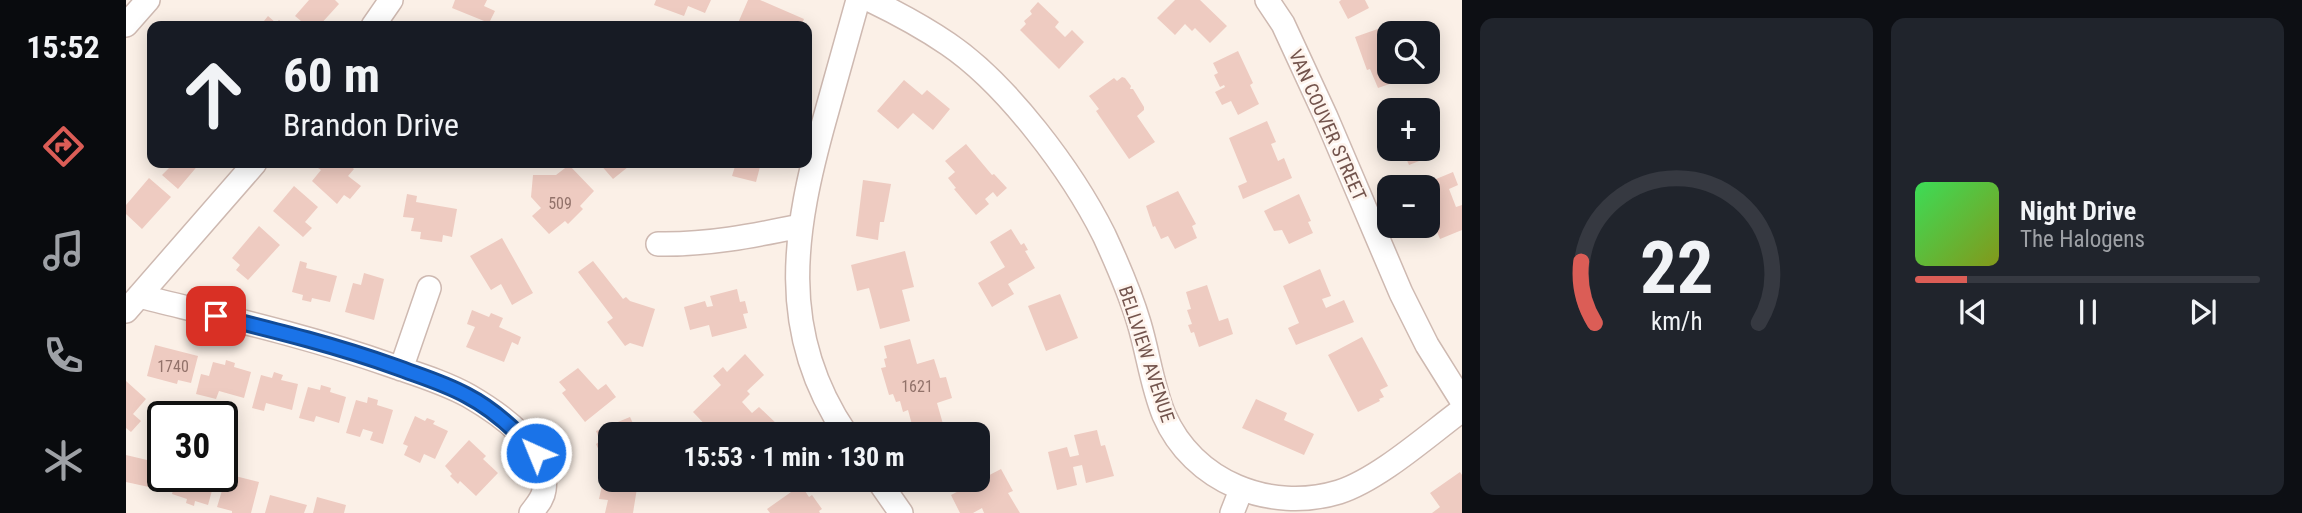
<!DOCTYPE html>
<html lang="en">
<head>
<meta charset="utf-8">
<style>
	body { margin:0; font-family:"Roboto Condensed",sans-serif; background:#20242c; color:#f1f3f6; height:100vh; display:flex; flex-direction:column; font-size:26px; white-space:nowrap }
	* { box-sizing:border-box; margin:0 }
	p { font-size:23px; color:#9ea1a6 }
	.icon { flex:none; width:38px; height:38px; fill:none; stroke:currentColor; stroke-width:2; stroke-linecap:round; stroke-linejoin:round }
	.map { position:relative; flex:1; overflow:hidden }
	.drawer { display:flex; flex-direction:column; gap:18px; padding:18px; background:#0d0f14; width:840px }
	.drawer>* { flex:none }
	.hud { position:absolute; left:21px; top:21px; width:665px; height:147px; border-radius:14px; box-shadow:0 4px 18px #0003; background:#171b24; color:#f1f3f6; overflow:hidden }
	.buttons { position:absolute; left:1251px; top:21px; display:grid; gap:14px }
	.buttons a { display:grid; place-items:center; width:63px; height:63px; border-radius:14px; background:#171b24; box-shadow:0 4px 18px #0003; font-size:35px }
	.speed { position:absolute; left:21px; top:401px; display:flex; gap:14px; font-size:35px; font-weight:700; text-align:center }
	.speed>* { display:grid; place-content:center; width:91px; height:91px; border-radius:50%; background:#171b24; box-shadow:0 4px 18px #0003; line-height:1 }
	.speed .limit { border:4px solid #111; border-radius:10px; background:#fff; color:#111 }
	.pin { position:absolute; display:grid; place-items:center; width:60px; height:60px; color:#fff; margin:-30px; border-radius:14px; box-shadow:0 4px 10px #0006 }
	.me { position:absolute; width:77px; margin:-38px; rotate:316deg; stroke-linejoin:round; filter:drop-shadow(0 0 5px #0008) }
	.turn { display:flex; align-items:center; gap:24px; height:147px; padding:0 21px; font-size:32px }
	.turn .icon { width:91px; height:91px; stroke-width:2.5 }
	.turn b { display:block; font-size:49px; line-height:60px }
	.drawer .widget { flex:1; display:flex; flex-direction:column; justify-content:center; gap:10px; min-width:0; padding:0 24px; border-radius:14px; background:#20242c }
	.drawer .dial { align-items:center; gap:0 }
	.dial svg { height:182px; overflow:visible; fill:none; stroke:#363941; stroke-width:7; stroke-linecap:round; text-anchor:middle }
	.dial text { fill:#f1f3f6; stroke:none }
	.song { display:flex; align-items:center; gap:21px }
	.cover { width:84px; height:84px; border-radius:10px; background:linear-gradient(135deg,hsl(130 70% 55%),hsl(70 70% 35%)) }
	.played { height:7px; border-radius:4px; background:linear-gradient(90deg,#db5d56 15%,#363941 15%) }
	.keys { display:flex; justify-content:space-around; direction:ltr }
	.drawer .tiles { flex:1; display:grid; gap:18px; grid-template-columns:repeat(2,1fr) }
	.trip { position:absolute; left:472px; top:422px; width:392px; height:70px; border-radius:14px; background:#171b24; box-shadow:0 4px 18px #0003; font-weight:700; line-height:70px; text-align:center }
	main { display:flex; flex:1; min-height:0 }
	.dock { display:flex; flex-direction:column; width:126px; justify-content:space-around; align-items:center; background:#090b0e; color:#9ea1a6 }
	.dock .icon { width:49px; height:49px }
	.dock .active { color:#db5d56 }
	.dock b { font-size:32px; color:#f1f3f6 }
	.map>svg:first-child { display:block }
	.building { fill:#eecbc1 }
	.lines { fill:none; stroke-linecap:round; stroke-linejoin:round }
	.minor-casing { stroke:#ceb9b1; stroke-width:26 }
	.minor { stroke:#fff; stroke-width:23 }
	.route-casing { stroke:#114b97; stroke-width:18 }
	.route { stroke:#1a73e8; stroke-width:12 }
	.labels { text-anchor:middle; stroke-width:5; stroke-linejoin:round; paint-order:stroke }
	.number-label { font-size:16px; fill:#92726a }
	.street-label { font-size:19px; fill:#73544d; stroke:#fef4ed }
</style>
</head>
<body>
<main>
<nav class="dock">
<b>15:52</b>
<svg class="icon active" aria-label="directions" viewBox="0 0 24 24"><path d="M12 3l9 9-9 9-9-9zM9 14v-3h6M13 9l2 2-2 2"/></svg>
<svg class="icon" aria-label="music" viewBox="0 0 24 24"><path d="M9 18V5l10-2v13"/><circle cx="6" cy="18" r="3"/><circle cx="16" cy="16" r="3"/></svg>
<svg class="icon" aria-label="phone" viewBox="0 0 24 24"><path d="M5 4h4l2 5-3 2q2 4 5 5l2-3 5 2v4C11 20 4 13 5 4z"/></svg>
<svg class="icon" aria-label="climate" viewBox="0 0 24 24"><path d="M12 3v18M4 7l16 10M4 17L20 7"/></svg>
</nav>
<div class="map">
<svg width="1336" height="513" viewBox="0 0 1336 513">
	<rect width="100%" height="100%" fill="#fbf0e7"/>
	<path class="building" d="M183,0H209L213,4L193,26H181L169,16Z
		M329,0H361L358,6L369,11L363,23L326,8Z
		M530,0H585L579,13L562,6L558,16L528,5Z
		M622,0H634L678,19L675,26H620L612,23Z
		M1049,0H1074L1101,26L1084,43L1069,28L1066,31L1059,24L1049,35L1031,18Z
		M1239,0L1243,8L1222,19L1213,2L1215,0Z
		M912,2L933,22L929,27L939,37L946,30L958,42L933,69L894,30L900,24L898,21L906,14L904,11Z
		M142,16L150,23L153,20L160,26H134Z
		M1263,25L1266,33L1260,37L1264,46V72H1272L1275,80L1252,88L1244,69L1241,70L1229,37Z
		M1112,51L1127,83L1124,85L1133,104L1112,115L1105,101L1096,105L1089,92L1099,87L1098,85L1094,87L1088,75L1092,73L1087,63Z
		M996,77L999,78L1005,86L1004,89H1007L1018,107V110L1011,116L1029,142L1003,159L970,111L973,109L963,96L988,78L991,81Z
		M778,80L796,95L801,90L824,109L807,130L787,113L772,129L751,111Z
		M1141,121L1150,142L1145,144L1152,161L1158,158L1166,178L1117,199L1112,186L1121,182L1103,138Z
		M840,144L866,175L868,174L881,188L871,197L867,192L859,199L863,204L850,215L828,189L830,188L822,178L829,172L819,161Z
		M1276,149H1303L1306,156L1283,165Z
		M39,163H74L52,189L36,175L44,167Z
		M194,163H221L228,169L222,176L235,186L224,199L218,195L211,204L186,181L195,170L192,168L196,164Z
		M473,163H507L487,179Z
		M610,163H635L630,182L606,176Z
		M443,165L468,191L454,206L457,209L442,224L439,221L423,234L406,216L415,208L405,197L407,175H430Z
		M1327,172L1332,185L1323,189L1330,207L1336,205V230L1314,239L1302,210V187H1291Z
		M23,178L45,197L16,229L0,214V205Z
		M737,180L765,184L758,222H754L752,240L730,236Z
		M168,186L192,207L179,222L186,228L177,237L147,211Z
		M1052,191L1070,224L1066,226L1071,238L1049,249L1042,236L1035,239L1029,226L1027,227L1020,206Z
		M281,194L291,196L290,202L331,209L326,237L317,235L316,242L294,239L295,232L285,231L288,218L277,217Z
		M1173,194L1185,221L1182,222L1187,233L1163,244L1156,230L1148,231L1138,211Z
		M133,226L154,245L122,280L110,270L114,265L106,258Z
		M885,229L895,245L898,243L902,250L899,251L909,268L882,284L888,294L866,307L852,283L879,267L864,242Z
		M376,238L407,293L386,305L375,284L365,290L344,256Z
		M779,251L788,287L776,290L784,321L754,329L743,288L731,291L725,265Z
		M174,261L181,263L180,268L211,276L204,302L186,298L185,302L176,300L177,295L166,292Z
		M467,261L497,299L500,297L504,301L529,309L517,347L504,343L499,346L481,322L487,318L452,272Z
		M1194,269L1205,296L1196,299L1200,308L1218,300L1228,322L1170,345L1162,328L1173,323L1157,286Z
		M238,273L258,279L248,320L219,312L227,283L235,285Z
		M1081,285L1093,321L1102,318L1107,334L1073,347L1068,332L1065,333L1062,325L1066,324L1061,310L1065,309L1060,292Z
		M611,289L614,302L619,301L622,313L617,314L621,328L586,337L583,325L564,330L558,307L579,301L581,307L587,306L584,296Z
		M934,294L952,338L920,351L902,306Z
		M346,310L363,317L365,313L377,318L373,327L395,337L392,345L386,342L378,362L340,347L349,327L341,324Z
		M1236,337L1262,386L1254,390L1258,397L1253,399L1254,401L1232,412L1202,355Z
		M784,339L791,364L808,359L814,378L820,377L826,398L811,403L817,424L788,432L782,410L777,412L774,401L770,402L767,394L763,395L755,368L760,367L758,359L761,358L758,346Z
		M29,345L72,356L65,383L52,380L51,384L21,376Z
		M619,354L638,375L621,391L624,394L616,402L626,413L633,407L653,426L645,434H588L567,412L595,385L587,376L597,367L601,372Z
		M100,360L109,363L108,367L125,372L118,398L93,391L90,399L70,394L75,374L83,376L87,362L99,365Z
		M452,368L472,390L480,384L490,397L459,422L436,393L440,390L433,382Z
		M148,372L157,375L155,380L172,384L166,410L140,403L138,411L126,408L135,375L146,378Z
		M0,381L20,399L7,414L15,421L5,432L0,428Z
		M195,385L205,388L204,392L220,397L213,423L190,416L188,422L173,418L182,387L194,390Z
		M242,397L252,400L251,405L267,410L257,444L244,440L247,432L237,429L234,437L220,433L230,400L241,403Z
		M1130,399L1161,413L1158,420L1188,434L1178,455L1116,428Z
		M289,416L299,421L301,418L309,421L307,424L322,431L309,459L298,454L294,463L278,455L282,446L277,444Z
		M504,417L512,434H485V466L481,468L470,444L474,441L470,431Z
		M971,430L975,446L979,445L988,476L960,483L956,465L947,467L951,485L931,490L922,452L941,447L944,457L953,455L948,435Z
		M343,440L360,456L357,459L372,473L350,496L334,481L332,484L324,476L326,474L319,466Z
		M23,453L37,457V470L32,489L0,482V455L21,460Z
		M875,469L887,491L882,493L894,513H858L856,508L847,513H834L825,495Z
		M1334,472L1336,475V513H1306L1314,507L1304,493Z
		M101,474L133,482L125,513H106V511L91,507Z
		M51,476H90L82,505L69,501L68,506L60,503L61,499L46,494Z
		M477,481L511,488L507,513H479L482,500L473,499Z
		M675,485L683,497L686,495L696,509L693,511L694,513H644L641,509Z
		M144,495L181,505L178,513H139Z
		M191,497L220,505L218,513H187Z"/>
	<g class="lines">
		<g class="minor-casing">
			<path id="minor" d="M744,0C771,13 797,27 822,44C881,84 946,171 978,235C991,263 1004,293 1013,323C1022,353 1026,386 1038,415C1067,482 1144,513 1213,492C1253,479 1301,436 1336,410
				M1141,0L1157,24L1200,117L1275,293L1301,345L1336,401
				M0,25L22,0
				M247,26L265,0
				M532,244C580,245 627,236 674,226
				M13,296C97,317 182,336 264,365C290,374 318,382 343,396C374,414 424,448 418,490C417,499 410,506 405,513
				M0,311L129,163
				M275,369L303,288
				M720,434C650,331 668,229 699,118C710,78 721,39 732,0
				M752,480L775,513
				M1106,513L1115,490"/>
		</g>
		<use href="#minor" class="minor"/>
	</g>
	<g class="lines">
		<g class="route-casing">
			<path id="route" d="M90,316C151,331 212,346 270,367C294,376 318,383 340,395C367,409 390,430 410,453"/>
		</g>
		<use href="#route" class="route"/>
	</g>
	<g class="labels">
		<g class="number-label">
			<text x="434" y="209">509</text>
			<text x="47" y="372">1740</text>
			<text x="791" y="392">1621</text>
		</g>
		<g class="street-label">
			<text transform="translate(1202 125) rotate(66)" y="7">VAN COUVER STREET</text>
			<text transform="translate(1021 354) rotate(72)" y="7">BELLVIEW AVENUE</text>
		</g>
	</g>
</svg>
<div class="buttons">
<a><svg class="icon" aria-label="search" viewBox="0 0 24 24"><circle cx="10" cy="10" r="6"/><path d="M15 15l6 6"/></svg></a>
<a>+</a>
<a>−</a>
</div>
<div class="speed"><div class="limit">30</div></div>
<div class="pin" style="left:90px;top:316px;background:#d93025"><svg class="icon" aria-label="arrive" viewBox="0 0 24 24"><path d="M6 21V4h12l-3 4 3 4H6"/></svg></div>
<svg class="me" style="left:410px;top:453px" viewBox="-20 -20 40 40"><circle r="17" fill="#1a73e8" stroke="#fff" stroke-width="3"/><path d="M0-11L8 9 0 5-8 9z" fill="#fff"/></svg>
<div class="trip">15:53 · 1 min · 130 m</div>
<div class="hud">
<div class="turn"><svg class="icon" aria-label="ahead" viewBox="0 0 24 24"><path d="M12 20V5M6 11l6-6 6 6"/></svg><div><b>60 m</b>Brandon Drive</div></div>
</div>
</div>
<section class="drawer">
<div class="tiles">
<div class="widget dial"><svg viewBox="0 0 100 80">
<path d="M14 69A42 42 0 1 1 86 69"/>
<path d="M14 69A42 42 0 0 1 8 42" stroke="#db5d56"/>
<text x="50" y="56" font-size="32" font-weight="700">22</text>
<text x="50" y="72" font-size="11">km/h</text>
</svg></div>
<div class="widget">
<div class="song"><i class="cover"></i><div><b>Night Drive</b><p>The Halogens</p></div></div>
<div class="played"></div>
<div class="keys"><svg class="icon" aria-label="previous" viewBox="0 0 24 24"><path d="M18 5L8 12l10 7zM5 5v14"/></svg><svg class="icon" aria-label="pause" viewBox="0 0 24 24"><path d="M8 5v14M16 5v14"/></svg><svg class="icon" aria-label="next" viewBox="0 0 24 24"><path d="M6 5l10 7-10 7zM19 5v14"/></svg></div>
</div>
</div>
</section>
</main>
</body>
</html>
